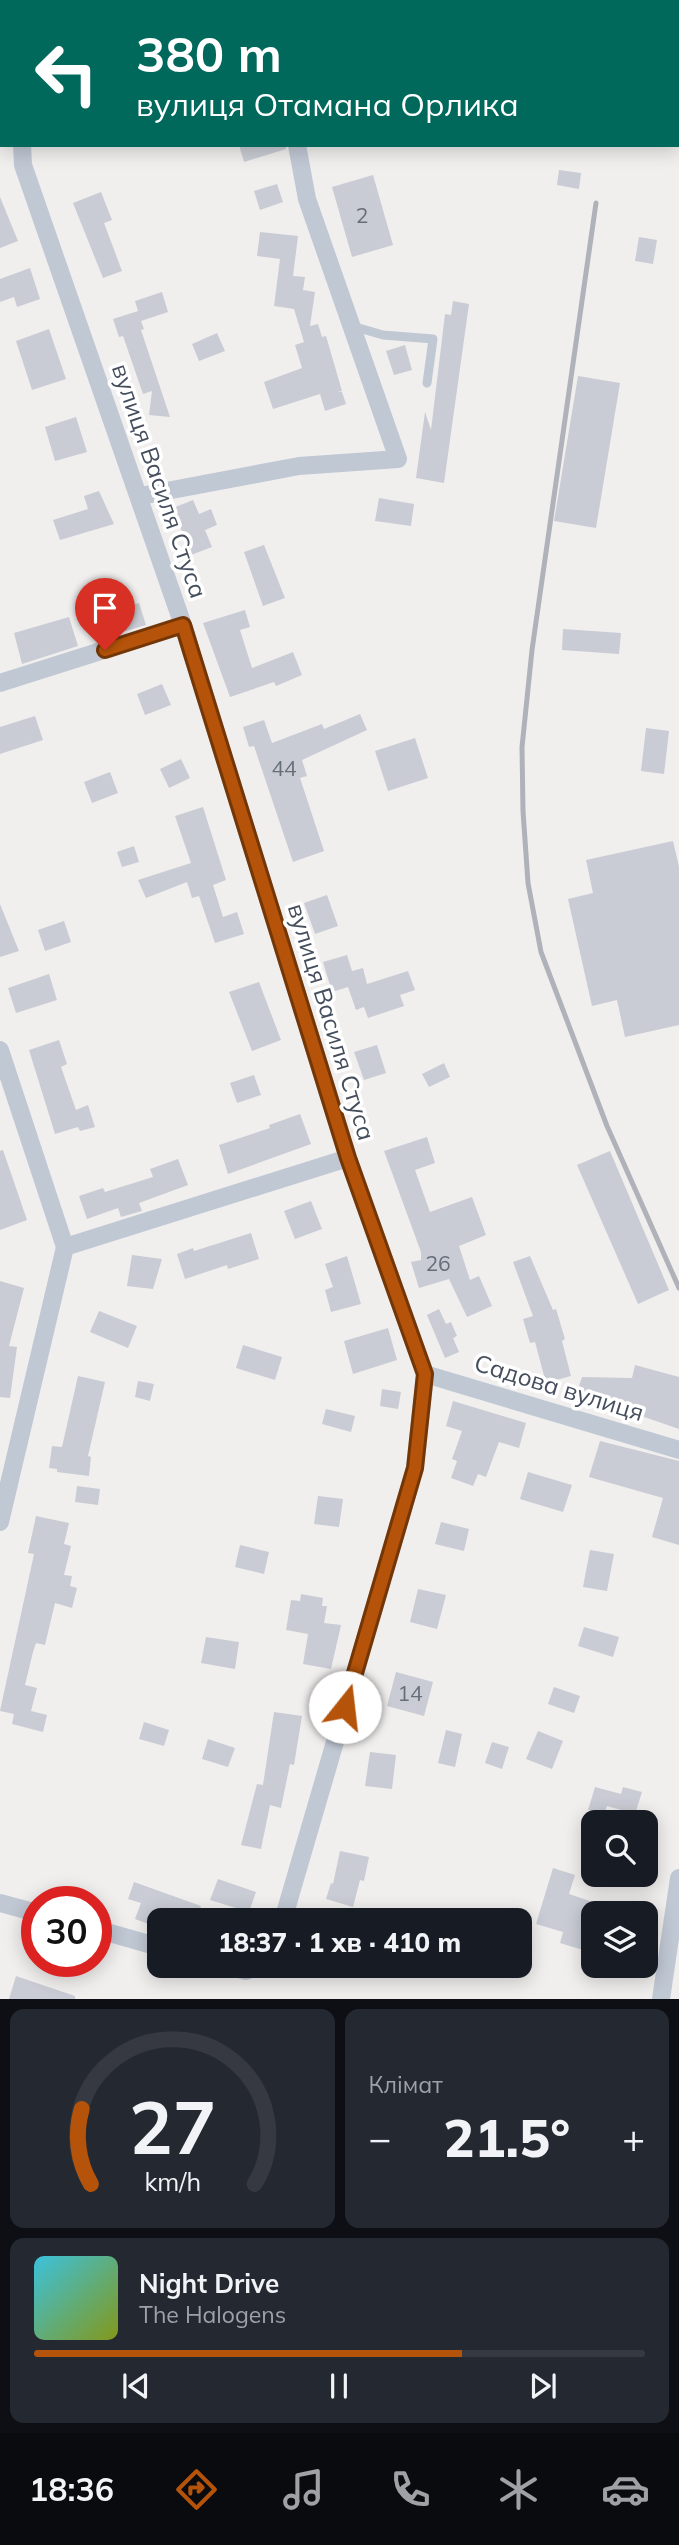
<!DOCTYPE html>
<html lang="uk">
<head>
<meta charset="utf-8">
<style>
	body { margin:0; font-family:Mulish,sans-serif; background:#242831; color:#f1f3f6; height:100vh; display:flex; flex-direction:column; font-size:26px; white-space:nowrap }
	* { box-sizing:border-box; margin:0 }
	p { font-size:23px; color:#9ea1a6 }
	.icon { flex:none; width:38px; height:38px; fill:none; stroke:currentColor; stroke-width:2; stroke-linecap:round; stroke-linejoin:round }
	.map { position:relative; height:1999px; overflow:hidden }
	.drawer { display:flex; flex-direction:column; gap:10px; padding:10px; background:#0d0f14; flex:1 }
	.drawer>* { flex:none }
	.guide { position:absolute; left:0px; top:0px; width:679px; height:147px; box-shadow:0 4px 18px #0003; background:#00695c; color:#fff; overflow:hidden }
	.controls { position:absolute; left:581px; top:1810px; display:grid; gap:14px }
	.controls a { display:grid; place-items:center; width:77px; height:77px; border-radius:14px; background:#171b24; box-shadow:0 4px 18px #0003; font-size:35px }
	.speed { position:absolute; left:21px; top:1886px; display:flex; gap:14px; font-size:35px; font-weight:700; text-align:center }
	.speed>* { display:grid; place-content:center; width:91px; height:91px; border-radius:50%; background:#171b24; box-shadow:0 4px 18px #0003; line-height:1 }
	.speed .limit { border:10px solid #d22; background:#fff; color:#111 }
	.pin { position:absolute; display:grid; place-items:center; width:60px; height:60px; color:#fff; margin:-72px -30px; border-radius:50% 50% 50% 0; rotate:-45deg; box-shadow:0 0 7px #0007 }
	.pin .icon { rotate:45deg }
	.me { position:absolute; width:77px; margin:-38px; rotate:16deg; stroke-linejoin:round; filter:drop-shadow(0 0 5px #0008) }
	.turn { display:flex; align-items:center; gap:24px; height:147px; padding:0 21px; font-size:32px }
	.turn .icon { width:91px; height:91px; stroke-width:2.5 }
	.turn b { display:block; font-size:49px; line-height:60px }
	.big { font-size:52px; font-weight:800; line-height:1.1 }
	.drawer .card { flex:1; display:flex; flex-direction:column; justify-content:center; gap:10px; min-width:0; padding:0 24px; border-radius:14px; background:#242831 }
	.drawer .dial { align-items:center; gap:0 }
	.dial svg { height:182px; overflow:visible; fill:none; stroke:#363941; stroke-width:7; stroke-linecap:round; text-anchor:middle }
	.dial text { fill:#f1f3f6; stroke:none }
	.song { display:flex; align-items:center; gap:21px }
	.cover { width:84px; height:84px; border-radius:10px; background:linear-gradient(135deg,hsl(190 70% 55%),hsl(70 70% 35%)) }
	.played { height:7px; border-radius:4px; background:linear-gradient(90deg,#b45309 70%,#363941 70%) }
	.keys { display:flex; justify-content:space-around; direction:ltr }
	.heat { display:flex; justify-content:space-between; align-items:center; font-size:38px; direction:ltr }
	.drawer .tiles { flex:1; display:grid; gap:10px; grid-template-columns:1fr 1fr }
	.card:last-child { grid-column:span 2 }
	.trip { position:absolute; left:147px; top:1908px; width:385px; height:70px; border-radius:14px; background:#171b24; box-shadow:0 4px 18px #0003; font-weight:800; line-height:70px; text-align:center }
	.tabs { display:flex; height:112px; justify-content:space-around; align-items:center; background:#090b0e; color:#9ea1a6 }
	.tabs .icon { width:49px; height:49px }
	.tabs .active { color:#b45309 }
	.tabs b { font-size:32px; color:#f1f3f6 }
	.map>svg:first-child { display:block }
	.building { fill:#c9ccd4 }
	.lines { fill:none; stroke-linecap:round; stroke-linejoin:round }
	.service { stroke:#c0c8d4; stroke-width:9 }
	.minor { stroke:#c0c8d4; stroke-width:18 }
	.rail { stroke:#b0b2b9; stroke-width:5 }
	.route-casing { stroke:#753606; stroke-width:18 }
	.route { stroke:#b45309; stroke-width:12 }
	.labels { text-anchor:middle; stroke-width:7; stroke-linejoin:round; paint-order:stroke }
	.number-label { font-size:21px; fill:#666e7a }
	.street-label { font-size:24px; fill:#454e5c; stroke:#fff }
</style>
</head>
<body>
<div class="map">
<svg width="679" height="1999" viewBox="0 0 679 1999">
	<rect width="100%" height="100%" fill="#f1eeee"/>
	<path class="building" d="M239,145H286V149L244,162Z
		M559,170L581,173L579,189L557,185Z
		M373,175L393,245L352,257L332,187Z
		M277,184L283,202L260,210L254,191Z
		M101,192L112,220L104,223L122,271L103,278L73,203Z
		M0,197L18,241L0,248Z
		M260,232L298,236L293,276L305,277L303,290L315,292L310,326L318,324L322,337L326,336L342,391L338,392H342L346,404L325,411L320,394L273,409L264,382L302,368L295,345L304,342L294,309L274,306L280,259L257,256Z
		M639,237L657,240L653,264L635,261Z
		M30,268L40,299L17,307L14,297L0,302V279Z
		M162,292L168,312L141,321L144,329L141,330L170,417L149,415L152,391L143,394L123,336L119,337L113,319L138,311L135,301Z
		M453,301L469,304L444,483L416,478L425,412L431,430L445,314L451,315Z
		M49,329L66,379L32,390L16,341Z
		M217,333L225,351L199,361L192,344Z
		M405,345L412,370L394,375L386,351Z
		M578,376L620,383L596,528L554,521Z
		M76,417L87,452L55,461L45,427Z
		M99,491L114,524L60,540L53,520L88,509L84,496Z
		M379,498L414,504L411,526L375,521Z
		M193,500L199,514L211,509L217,525L205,530L212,547L191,555L173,508Z
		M264,545L285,598L263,606L244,552Z
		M139,603L146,625L112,635L106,613Z
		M245,610L250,627L240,630L252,668L293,652L302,675L276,686L274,682L230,697L203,623Z
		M69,617L78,646L22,664L14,633Z
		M563,629L621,633L619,654L562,650Z
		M162,684L171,705L145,715L137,694Z
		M360,714L367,730L302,760L307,776L300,778L324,851L293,862L254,746L249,747L243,727L264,720L272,743L322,724L324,729Z
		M35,716L43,740L0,754V727Z
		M646,728L669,731L664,774L641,771Z
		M415,738L428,778L388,791L375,751Z
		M181,759L190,778L169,788L160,769Z
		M110,772L118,793L92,803L84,782Z
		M203,807L226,880L213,885L223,917L237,912L244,934L215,943L199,896L192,898L187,882L146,898L138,880L191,863L175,816Z
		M673,841L679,867V1025L625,1037L617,1000L592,1006L568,899L593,893L586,860Z
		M134,846L139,862L122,867L117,852Z
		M327,895L338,926L315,934L304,903Z
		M0,904L19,951L0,957Z
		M64,921L71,942L45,951L38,930Z
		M347,955L352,971L363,968L367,984L408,971L415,990L400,995L404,1006L368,1018L364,1007L356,1010L348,987L332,992L323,962Z
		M49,974L57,1000L16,1013L8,988Z
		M259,982L281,1040L252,1051L229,992Z
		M59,1040L67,1064L61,1067L76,1110L88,1105L95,1127L80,1131L78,1127L55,1134L29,1050Z
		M377,1045L386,1073L364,1080L354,1052Z
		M444,1063L450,1077L429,1087L422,1074Z
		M254,1075L261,1095L237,1103L230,1083Z
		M300,1114L311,1144L228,1174L219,1145L270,1128L269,1125Z
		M427,1137L435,1163L415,1170L430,1212L472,1197L486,1235L459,1246L470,1280L479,1276L492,1306L467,1317L449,1279L419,1288L411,1262L421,1260V1252L384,1151Z
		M3,1150L27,1220L0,1230V1151Z
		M610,1151L669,1290L638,1304L577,1165Z
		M178,1159L188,1185L139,1203L142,1211L121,1217L118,1208L87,1219L79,1196L103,1188L105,1192L153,1177L150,1169Z
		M311,1201L322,1229L295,1239L284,1211Z
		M251,1233L259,1259L228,1269L227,1265L185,1279L177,1254L193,1248L194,1251Z
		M132,1255L162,1259L153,1289L127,1286Z
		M347,1256L361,1304L331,1312L325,1290L333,1287L325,1264Z
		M530,1256L553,1310L556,1309L565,1339L562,1341L571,1376L546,1383L535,1342L530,1343L523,1319L533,1316L513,1262Z
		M0,1281L24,1288L9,1346L17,1347L10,1398L0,1397Z
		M439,1309L446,1324L451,1322L457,1336L453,1338L459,1352L445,1358L427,1315Z
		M99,1311L137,1326L128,1348L90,1332Z
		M388,1328L397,1360L353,1374L344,1341Z
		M243,1345L282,1357L275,1380L236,1368Z
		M635,1365L679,1377V1429L624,1410L625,1407L577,1392L582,1377L632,1378Z
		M78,1376L105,1382L88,1456L91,1457L89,1476L57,1472V1469L49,1468L52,1446L62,1447Z
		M138,1381L154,1384L150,1401L135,1397Z
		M382,1389L401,1392L398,1409L380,1406Z
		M453,1401L526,1423L519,1448L499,1442L486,1477L478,1474L473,1486L451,1478L457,1461L452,1459L462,1431L446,1426Z
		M326,1409L355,1416L351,1432L322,1424Z
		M600,1441L679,1461V1545L652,1537L663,1498L589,1477Z
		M528,1472L572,1485L563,1512L520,1499Z
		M77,1486L100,1489L98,1505L75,1502Z
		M318,1496L343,1499L339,1527L314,1524Z
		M36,1516L69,1523L64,1544L71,1546L64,1575L72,1576L70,1586L77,1588L72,1608L55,1603L45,1645L36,1643L33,1652L25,1685L37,1688L31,1711L47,1715L43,1732L12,1724L14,1714L0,1711L34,1554L28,1553Z
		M441,1522L469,1529L464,1551L435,1544Z
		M240,1545L269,1552L264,1574L235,1567Z
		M590,1550L614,1554L607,1591L583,1587Z
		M418,1589L446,1595L437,1629L410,1622Z
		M301,1594L323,1598L322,1606H327L324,1623L341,1625L331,1669L303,1664L308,1634L286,1630L291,1600L300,1601Z
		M584,1627L619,1637L613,1657L578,1646Z
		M206,1637L239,1642L235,1669L201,1663Z
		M396,1672L433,1682L424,1716L387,1706Z
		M554,1687L580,1696L574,1713L548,1704Z
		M274,1712L302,1716L294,1765L290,1764L281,1808L270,1805L261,1849L241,1845L257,1784L263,1785Z
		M144,1722L169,1730L164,1746L139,1739Z
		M446,1730L462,1734L455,1767L438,1763Z
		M538,1731L563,1741L552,1769L526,1759Z
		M208,1739L235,1748L228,1767L202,1759Z
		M492,1742L509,1747L502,1769L485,1763Z
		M370,1752L396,1755L392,1789L365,1786Z
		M595,1787L621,1794L623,1787L642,1792L635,1814L607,1806L604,1814L588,1810Z
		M340,1851L369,1857L364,1881L360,1880L353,1907L326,1899L331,1883L333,1884Z
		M553,1868L575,1875L569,1894L593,1902V1953L560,1943L563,1932L536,1924Z
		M218,1879L256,1892L249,1912L210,1900Z
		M134,1882L201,1906L196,1920H159V1928L135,1919L141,1903L128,1899Z
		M16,1976L75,1996V1999H9Z"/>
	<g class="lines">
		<path class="service" d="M352,326L383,335L433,339L427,383"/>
		<path class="minor" d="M270,0L278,2
			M53,2L54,0
			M309,2V0
			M552,2L553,0
			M677,83L679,84
			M0,132L2,133
			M22,145L23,165L183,625L348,1158L425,1374L415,1468L283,1920
			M140,496L299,466L398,459L307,199L297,145
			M0,683L183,625
			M0,1050L65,1247L0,1522
			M65,1247L348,1158
			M425,1374L679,1450
			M0,1903L37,1913
			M96,1929L159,1947
			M225,1965L246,1971L256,1965
			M661,1999L679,1878"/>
		<path class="rail" d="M596,203L532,650L522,747L523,811L528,883L541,952L607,1126L679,1288"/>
	</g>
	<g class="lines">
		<g class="route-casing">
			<path id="route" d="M105,650L183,625L348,1158L425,1374L415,1468L345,1707"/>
		</g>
		<use href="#route" class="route"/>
	</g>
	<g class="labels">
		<g class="number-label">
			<text x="362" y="223">2</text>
			<text x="284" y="776">44</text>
			<text x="438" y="1271">26</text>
			<text x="410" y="1701">14</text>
		</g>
		<g class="street-label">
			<text transform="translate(159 481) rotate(71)" y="8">вулиця Василя Стуса</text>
			<text transform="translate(331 1022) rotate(73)" y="8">вулиця Василя Стуса</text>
			<text transform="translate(559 1388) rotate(17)" y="8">Садова вулиця</text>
		</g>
	</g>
</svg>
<div class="controls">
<a><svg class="icon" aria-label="search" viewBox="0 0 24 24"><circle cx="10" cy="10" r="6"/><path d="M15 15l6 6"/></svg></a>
<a><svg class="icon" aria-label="layers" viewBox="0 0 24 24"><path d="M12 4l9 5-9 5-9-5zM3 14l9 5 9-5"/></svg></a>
</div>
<div class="speed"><div class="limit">30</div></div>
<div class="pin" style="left:105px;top:650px;background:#d93025"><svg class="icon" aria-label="arrive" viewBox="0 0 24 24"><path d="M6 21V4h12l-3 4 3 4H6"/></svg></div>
<svg class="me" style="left:345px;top:1707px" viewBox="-20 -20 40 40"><circle r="19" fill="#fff"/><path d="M0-13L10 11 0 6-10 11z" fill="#b45309"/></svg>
<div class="trip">18:37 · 1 хв · 410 m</div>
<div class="guide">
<div class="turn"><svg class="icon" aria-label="left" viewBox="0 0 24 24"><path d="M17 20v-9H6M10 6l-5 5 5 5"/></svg><div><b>380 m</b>вулиця Отамана Орлика</div></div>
</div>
</div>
<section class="drawer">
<div class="tiles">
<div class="card dial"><svg viewBox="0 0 100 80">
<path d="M14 69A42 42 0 1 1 86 69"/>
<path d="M14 69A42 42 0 0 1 10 36" stroke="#b45309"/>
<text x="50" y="56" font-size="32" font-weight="700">27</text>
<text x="50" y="72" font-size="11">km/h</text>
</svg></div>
<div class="card"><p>Клімат</p>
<div class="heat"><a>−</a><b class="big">21.5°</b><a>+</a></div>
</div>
<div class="card">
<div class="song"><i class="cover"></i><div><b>Night Drive</b><p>The Halogens</p></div></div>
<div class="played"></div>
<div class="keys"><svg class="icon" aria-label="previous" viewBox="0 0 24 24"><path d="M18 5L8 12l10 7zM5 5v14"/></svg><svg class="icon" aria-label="pause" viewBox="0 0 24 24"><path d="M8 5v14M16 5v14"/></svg><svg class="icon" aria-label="next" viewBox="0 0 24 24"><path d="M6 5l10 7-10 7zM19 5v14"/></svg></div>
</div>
</div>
</section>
<nav class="tabs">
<b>18:36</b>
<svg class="icon active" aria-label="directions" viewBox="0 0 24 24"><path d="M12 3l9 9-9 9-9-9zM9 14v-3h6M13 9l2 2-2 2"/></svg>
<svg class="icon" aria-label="music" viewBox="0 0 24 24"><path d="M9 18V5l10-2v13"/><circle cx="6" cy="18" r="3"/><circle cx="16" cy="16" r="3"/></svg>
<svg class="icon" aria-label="phone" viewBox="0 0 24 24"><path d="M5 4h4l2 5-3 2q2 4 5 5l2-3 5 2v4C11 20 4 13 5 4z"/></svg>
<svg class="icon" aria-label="climate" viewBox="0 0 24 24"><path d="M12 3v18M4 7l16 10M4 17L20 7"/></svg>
<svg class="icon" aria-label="car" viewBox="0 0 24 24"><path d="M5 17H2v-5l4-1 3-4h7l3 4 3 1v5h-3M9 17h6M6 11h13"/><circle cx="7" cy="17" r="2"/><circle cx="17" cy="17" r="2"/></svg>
</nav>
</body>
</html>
